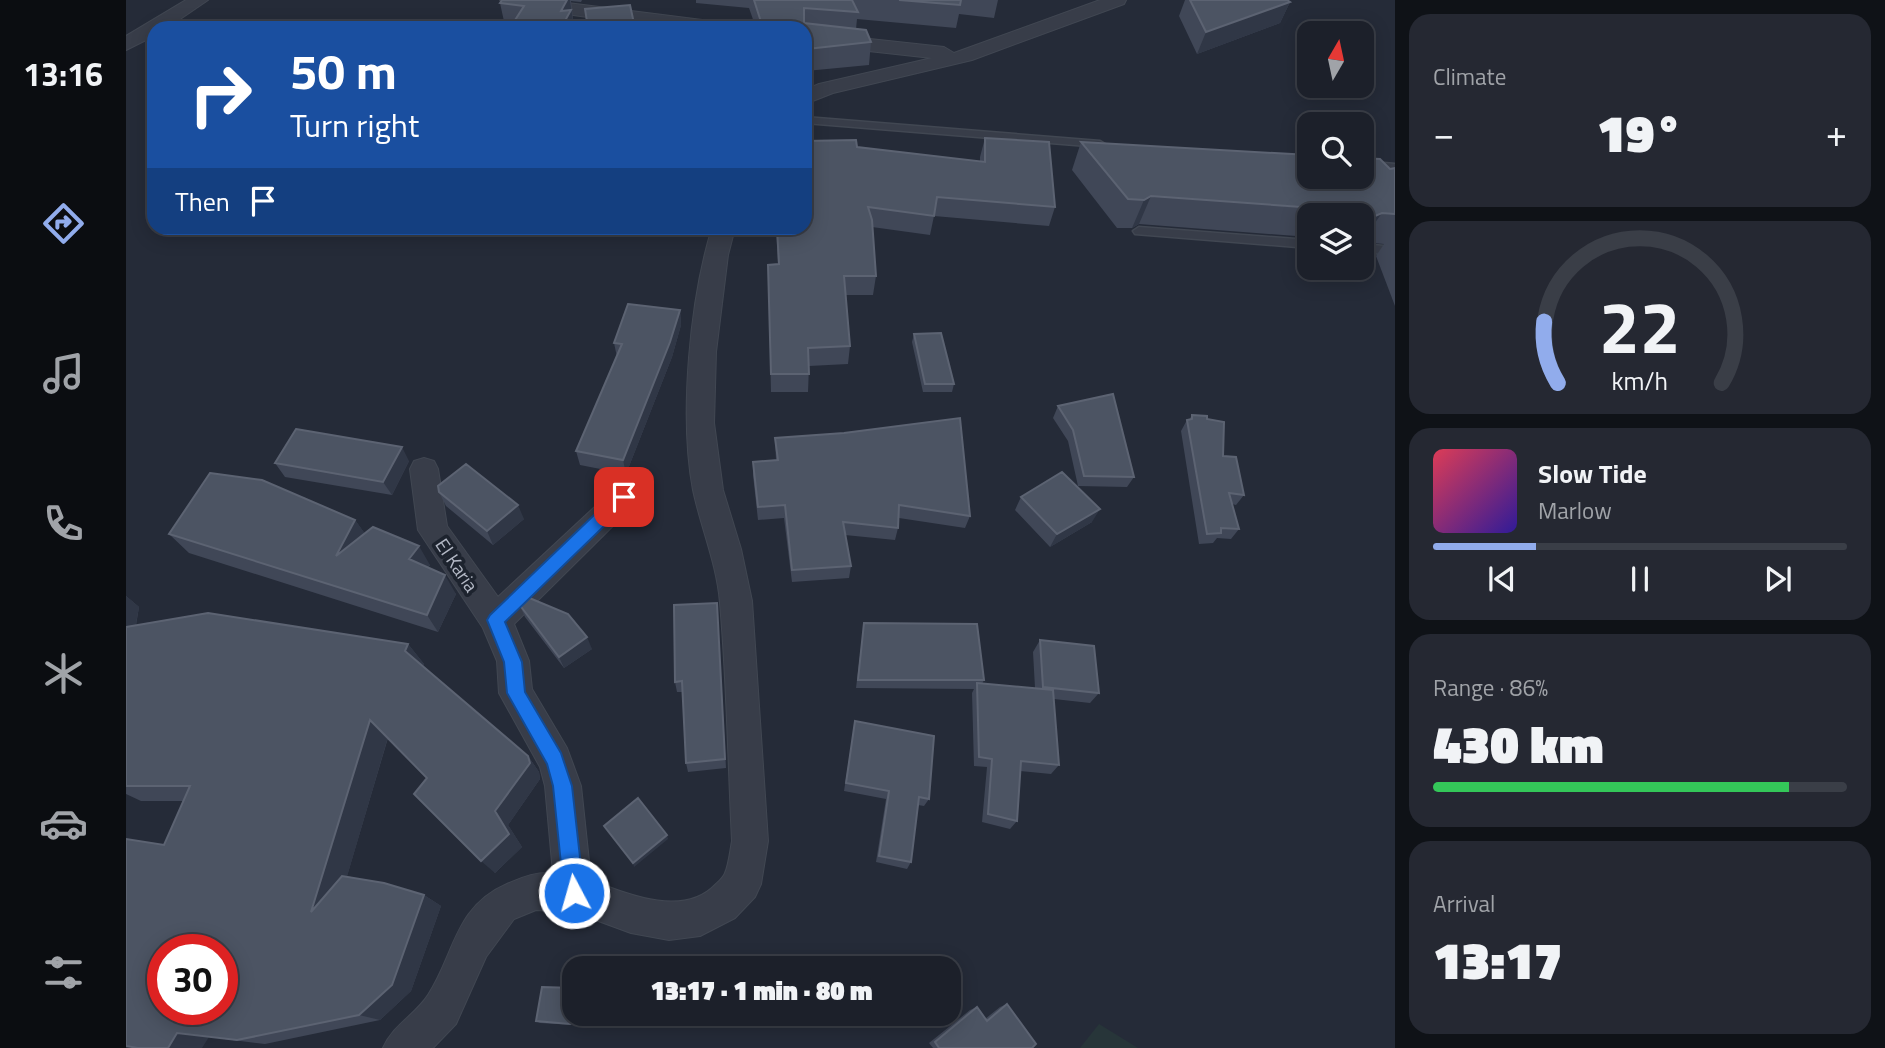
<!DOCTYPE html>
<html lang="en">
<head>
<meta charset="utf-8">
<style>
	body { margin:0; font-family:"Titillium Web",sans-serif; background:#252832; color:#f1f3f6; height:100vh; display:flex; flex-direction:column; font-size:26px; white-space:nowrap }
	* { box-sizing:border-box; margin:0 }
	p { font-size:23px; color:#a0a3a8 }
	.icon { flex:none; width:38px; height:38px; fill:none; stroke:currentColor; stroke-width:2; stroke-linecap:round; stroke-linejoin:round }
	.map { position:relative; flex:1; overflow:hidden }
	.side { display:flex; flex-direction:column; gap:14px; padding:14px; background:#0f1217; width:490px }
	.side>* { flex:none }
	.guide { position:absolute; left:21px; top:21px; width:665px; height:214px; border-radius:21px; box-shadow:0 4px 18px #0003,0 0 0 2px #3a3e47; background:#1a4fa0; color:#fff; overflow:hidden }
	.needle { width:46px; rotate:9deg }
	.tools { position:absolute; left:1171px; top:21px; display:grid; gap:14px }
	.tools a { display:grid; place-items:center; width:77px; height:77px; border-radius:14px; background:#1c202a; box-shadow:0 4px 18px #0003,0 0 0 2px #3a3e47; font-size:35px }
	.speed { position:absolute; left:21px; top:934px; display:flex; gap:14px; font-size:35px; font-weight:700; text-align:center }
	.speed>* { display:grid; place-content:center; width:91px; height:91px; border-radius:50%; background:#1c202a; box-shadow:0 4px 18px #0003,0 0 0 2px #3a3e47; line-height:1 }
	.speed .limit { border:10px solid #d22; background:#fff; color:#111 }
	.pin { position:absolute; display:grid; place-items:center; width:60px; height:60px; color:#fff; margin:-30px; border-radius:14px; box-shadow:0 4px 10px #0006 }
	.me { position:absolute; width:77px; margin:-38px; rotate:354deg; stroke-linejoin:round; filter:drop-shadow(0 0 5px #0008) }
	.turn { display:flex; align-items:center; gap:24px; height:147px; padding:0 28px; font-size:32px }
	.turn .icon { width:91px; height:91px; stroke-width:2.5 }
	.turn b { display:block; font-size:49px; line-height:60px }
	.then { display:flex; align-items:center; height:66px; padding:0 28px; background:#0003; gap:14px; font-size:26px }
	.big { font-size:52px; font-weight:800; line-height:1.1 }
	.side .widget { flex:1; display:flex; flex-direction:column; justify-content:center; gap:10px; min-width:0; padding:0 24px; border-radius:21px; background:#252832 }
	.side .dial { align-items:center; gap:0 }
	.dial svg { height:182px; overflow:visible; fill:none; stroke:#3a3e47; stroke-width:7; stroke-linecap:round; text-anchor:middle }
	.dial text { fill:#f1f3f6; stroke:none }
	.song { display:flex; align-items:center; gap:21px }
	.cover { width:84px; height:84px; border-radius:10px; background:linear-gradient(135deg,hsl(350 70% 55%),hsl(250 70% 35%)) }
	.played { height:7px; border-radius:4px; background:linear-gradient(90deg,#91acec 25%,#3a3e47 25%) }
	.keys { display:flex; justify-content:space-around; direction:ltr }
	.heat { display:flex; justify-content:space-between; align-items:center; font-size:38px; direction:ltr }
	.charge { height:10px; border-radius:5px; background:linear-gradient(90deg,#34c759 86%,#3a3e47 0) }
	.trip { position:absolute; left:436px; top:956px; width:399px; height:70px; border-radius:21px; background:#1c202a; box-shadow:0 4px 18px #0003,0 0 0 2px #3a3e47; font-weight:800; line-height:70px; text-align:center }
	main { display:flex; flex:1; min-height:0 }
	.tab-bar { display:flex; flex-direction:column; width:126px; justify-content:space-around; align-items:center; background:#0b0d11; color:#a0a3a8 }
	.tab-bar .icon { width:49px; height:49px }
	.tab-bar .on { color:#91acec }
	.tab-bar b { font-size:32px; color:#f1f3f6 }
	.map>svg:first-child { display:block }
	.green { fill:#273539 }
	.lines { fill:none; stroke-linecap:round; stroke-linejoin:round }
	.service-casing { stroke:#414752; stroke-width:3 }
	.minor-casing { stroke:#414752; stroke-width:2 }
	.service { fill:#383d49; fill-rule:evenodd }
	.minor { fill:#383d49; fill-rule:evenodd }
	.wall { fill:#404757 }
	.shaded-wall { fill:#303746 }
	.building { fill:#4c5463; stroke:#5c6372; stroke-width:2; fill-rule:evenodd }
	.route { fill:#1a73e8; stroke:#114b97; stroke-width:2 }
	.labels { text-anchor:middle; stroke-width:7; stroke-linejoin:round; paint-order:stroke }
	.street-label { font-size:19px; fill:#b3b8c5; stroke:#1d232e }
</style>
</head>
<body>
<main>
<nav class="tab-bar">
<b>13:16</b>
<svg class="icon on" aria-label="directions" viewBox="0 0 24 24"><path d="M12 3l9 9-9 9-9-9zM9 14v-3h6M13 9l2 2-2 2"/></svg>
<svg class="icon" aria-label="music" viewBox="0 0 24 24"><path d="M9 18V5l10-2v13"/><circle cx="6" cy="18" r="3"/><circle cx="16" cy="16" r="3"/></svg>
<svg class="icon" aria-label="phone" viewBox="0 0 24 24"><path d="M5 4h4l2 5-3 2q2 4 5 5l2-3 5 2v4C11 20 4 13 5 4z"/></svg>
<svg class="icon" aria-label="climate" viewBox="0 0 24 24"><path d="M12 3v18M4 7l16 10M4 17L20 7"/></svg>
<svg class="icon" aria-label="car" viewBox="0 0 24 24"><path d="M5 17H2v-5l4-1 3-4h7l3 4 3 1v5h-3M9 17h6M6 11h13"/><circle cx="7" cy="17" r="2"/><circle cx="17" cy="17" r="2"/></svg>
<svg class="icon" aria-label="filters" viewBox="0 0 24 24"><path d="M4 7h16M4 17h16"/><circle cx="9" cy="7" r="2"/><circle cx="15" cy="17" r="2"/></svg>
</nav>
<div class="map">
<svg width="1269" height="1048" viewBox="0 0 1269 1048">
	<rect width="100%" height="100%" fill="#252b38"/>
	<path class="green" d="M973,1024L1012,1048H954Z"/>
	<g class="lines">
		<g class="service-casing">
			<path id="service" d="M679,117L974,141L979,144L974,147L679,123Z
				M1236,161L1269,164V170L1236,167Z
				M1013,227L1183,240V248L1009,234L1007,231Z
				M1236,244L1269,247V255L1236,252Z"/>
		</g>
		<g class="minor-casing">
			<path id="minor" d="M60,0H82L41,28H28V36L0,50V36Z
				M374,0H418L592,22L602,28H540L383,6Z
				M974,0H1000L998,4L846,60L707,93L679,104V90L693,84L806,58L679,44V32L818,47L828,53Z
				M586,228H609L602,255L590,352L588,423L597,490L615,549L626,601L642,841L635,884L629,897L609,918L574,936L543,940L505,933L448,912L410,910L388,919L360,957L330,1024L307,1048H257C267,1025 289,1015 302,995C329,954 328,907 381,884C398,877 409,872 427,873L419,786L414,767L373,693L371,661L357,628L292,530L284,469L288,461L298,458L308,461L312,469L321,526L372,597L488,489L498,485L508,489L513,497L508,505L388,624L403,661L406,689L441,748L455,786L465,880C501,894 557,918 589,885C592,882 597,878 599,873C603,864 604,851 606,841C602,762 601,682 594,603C591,564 575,528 567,490C553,416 564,299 586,228Z"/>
		</g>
		<use href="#service" class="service"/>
		<use href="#minor" class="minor"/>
	</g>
	<path class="wall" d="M376,0H456L455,2L445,1L448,28H384L385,27L379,26L374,3Z
		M570,0H872L868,18L833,14L830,28L731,19L730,29L745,42L743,65L680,71L679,28H630L623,8L570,3Z
		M1059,0H1064L1164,2L1154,23L1071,54L1053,16Z
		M859,138L929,207L923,226L808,216L804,235L746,227L750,276L747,295H720L724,346L722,364L683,366L682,392H645L642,265L652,264L650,228H679L731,147L854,162V157Z
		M955,142L1264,169L1269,168V306L1250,256L1258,244L1236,242V215H1183V237L1013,224L1006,228H991L946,170Z
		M554,310L555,325L546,357L500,474L454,465L450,451L491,357L488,343Z
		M788,334L828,384L826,392H797L786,342Z
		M932,406L1008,477L1001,487L952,486L942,441L927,418Z
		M1066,415L1097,456L1118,495L1110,505L1106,504L1113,529L1105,539L1091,538L1087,543L1073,544L1055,431L1061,420H1063Z
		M649,438L844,516L839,528L773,518L772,528L769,540L719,535L725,566L723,578L666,582L658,518L632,520L627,475V462L650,460Z
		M283,461L266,495L159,477L149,463Z
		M313,492L398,519L367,545L320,506Z
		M895,497L966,522L924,547L889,510Z
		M229,520L239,534L304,565L302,568L330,594L312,632L63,553L43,534Z
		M0,596L13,607L10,625L282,644L298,664L297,666L402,756L413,772L414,779L382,825L396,847L369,873L301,778L262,738L221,876L298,895L315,906L285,991L254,1020L139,1044L83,1037L38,845L58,801H15L0,794Z
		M591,603L600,768L562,772L560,763L557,692H551L549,682Z
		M393,604L466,649L438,668L399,617Z
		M738,623L858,680L856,684L909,688L907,652L914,640L973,693L964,703L928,699L933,765L925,774L894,771L891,821L884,829L856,822L861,767L848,766L846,693L848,689L730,688Z
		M729,721L803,799L798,806L792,805L785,862L781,869L750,862L760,799L718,791Z
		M881,1004L906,1048H807L803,1043L844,1010L851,1007L859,1019L874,1007Z
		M448,1013L447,1025L414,1023L410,1021Z"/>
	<path class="shaded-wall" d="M441,0H444L448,28H435V11Z
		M1164,2L1154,23L1071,54L1080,32Z
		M681,49L680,71L679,73V52Z
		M1025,196L1013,224L1006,228L1018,200Z
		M1256,213L1236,241V242V235L1249,216Z
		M554,310L555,325L546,357L500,474L497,460Z
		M276,447L283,461L266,495L257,482Z
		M392,505L398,519L367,545L361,531Z
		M974,509L966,522L924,547L931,534Z
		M229,520L243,539L210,556Z
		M293,546L304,565L295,578L283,559Z
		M319,575L330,594L312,632L301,615Z
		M0,596L13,607L6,645L0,646Z
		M461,637L466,649L438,668L433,657Z
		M282,644L298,664L295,670L279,651Z
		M244,720L262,737L208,921L185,912Z
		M402,756L413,772L414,779L382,825L396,847L369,873L355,861L369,811Z
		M541,835L542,839L508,867L507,863Z
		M298,895L315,906L285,991L254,1020L233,1015Z
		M448,993L449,1013L447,1025L444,1024Z
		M51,1033L83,1037L76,1048H42Z"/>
	<path class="building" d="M376,0H441L435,11L445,10L435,28H384L398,6L374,3Z
		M628,0H726L732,12L678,8V23L740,30L745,42L681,49L679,52V28H637Z
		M773,0H835L834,5Z
		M1064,0H1161L1164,2L1080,32Z
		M504,5L509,28H462L459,9Z
		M859,138L923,142L929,207L811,197L808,216L742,207L746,220L750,276H718L724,346L682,348L683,374H645L642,265L653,264L651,228H679V141L730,140L731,147L859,162Z
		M955,142L1183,155V177H1236V158L1254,159L1264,169L1269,168V214L1256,213L1249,216L1245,212L1025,196L1018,200L1002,199Z
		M502,304L554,310L544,342L497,460L450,451L496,344L488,343Z
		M815,333L828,384H799L788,334Z
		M987,394L1008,477L958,476L947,430L932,406Z
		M1066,415L1081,416V419L1098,422L1097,456L1110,457L1118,495L1103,493L1113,529L1095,528V533L1081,534L1061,420L1066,419Z
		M834,418L844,516L773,505L772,528L717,522L725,566L666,570L659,505L632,507L627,462L652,460L649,438L718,433Z
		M170,429L276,447L257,482L149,463Z
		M340,464L392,505L361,531L313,492L312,486Z
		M936,472L974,509L931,534L895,497Z
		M84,473L136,480L229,520L210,556L247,527L293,546L283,559L319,575L301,615L43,534Z
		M401,597L442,614L461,637L433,657L393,604Z
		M591,603L599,759L560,763L556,681L549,682L548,605Z
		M82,613L282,644L279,651L402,756L404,763L369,811L383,834L355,861L288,794L301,778L244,720L185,912L216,876L258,883L298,895L266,985L233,1015L111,1040L51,1033L42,1048H12L0,1046V839L38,845L64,786H0V627ZM37,950H96V1010H37Z
		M738,623L851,624L858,680H732Z
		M914,640L968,646L973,693L917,687Z
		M851,683L927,690L933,765L895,761L891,821L862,814L866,759L853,757Z
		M729,721L808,736L803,799L793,797L785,862L753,856L763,791L720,783Z
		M512,798L541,835L507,863L478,826Z
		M416,987L448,988L444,1024L410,1021Z
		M881,1004L910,1044L906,1048H813L809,1042L851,1007L861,1021Z"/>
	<path class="route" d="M498,491L503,492L505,497L503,502L379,622L396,662L399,692L435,753L446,786L458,893L455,901L448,903L441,901L438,893L427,786L421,764L381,693L378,662L361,620L364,615L492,492Z"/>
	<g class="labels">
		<g class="street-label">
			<text transform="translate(331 565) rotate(56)" y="7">El Karia</text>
		</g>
	</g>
</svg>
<div class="tools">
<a><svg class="needle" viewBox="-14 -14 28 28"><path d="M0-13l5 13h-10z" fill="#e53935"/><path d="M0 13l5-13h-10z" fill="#a0a3a8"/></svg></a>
<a><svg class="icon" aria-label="search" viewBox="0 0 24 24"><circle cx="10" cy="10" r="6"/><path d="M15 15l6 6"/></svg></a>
<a><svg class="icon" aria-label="layers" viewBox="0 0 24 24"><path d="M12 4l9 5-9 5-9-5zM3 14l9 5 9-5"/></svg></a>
</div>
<div class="speed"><div class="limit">30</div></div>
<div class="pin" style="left:498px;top:497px;background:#d93025"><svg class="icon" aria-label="arrive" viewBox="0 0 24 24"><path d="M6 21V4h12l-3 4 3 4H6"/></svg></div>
<svg class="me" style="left:448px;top:893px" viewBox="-20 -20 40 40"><circle r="17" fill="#1a73e8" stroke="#fff" stroke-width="3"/><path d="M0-11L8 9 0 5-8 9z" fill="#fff"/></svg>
<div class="trip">13:17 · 1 min · 80 m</div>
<div class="guide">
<div class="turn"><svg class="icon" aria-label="right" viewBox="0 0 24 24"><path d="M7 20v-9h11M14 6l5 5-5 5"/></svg><div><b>50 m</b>Turn right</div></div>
<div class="then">Then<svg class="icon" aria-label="arrive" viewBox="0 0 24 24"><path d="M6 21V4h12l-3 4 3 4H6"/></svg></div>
</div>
</div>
<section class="side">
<div class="widget"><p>Climate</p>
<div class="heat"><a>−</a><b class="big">19°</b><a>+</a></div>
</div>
<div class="widget dial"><svg viewBox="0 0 100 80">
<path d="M14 69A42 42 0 1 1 86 69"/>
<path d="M14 69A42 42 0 0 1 8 42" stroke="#91acec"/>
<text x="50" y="56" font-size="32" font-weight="700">22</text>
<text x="50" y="72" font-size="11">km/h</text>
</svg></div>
<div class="widget">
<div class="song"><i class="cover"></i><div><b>Slow Tide</b><p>Marlow</p></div></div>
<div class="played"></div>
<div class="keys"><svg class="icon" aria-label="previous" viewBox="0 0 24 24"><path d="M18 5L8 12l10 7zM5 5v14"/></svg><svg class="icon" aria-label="pause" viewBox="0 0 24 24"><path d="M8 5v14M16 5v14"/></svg><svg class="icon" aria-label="next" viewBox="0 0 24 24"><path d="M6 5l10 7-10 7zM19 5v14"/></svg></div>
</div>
<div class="widget"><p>Range · 86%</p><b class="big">430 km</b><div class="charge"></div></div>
<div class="widget"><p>Arrival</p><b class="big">13:17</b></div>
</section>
</main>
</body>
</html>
